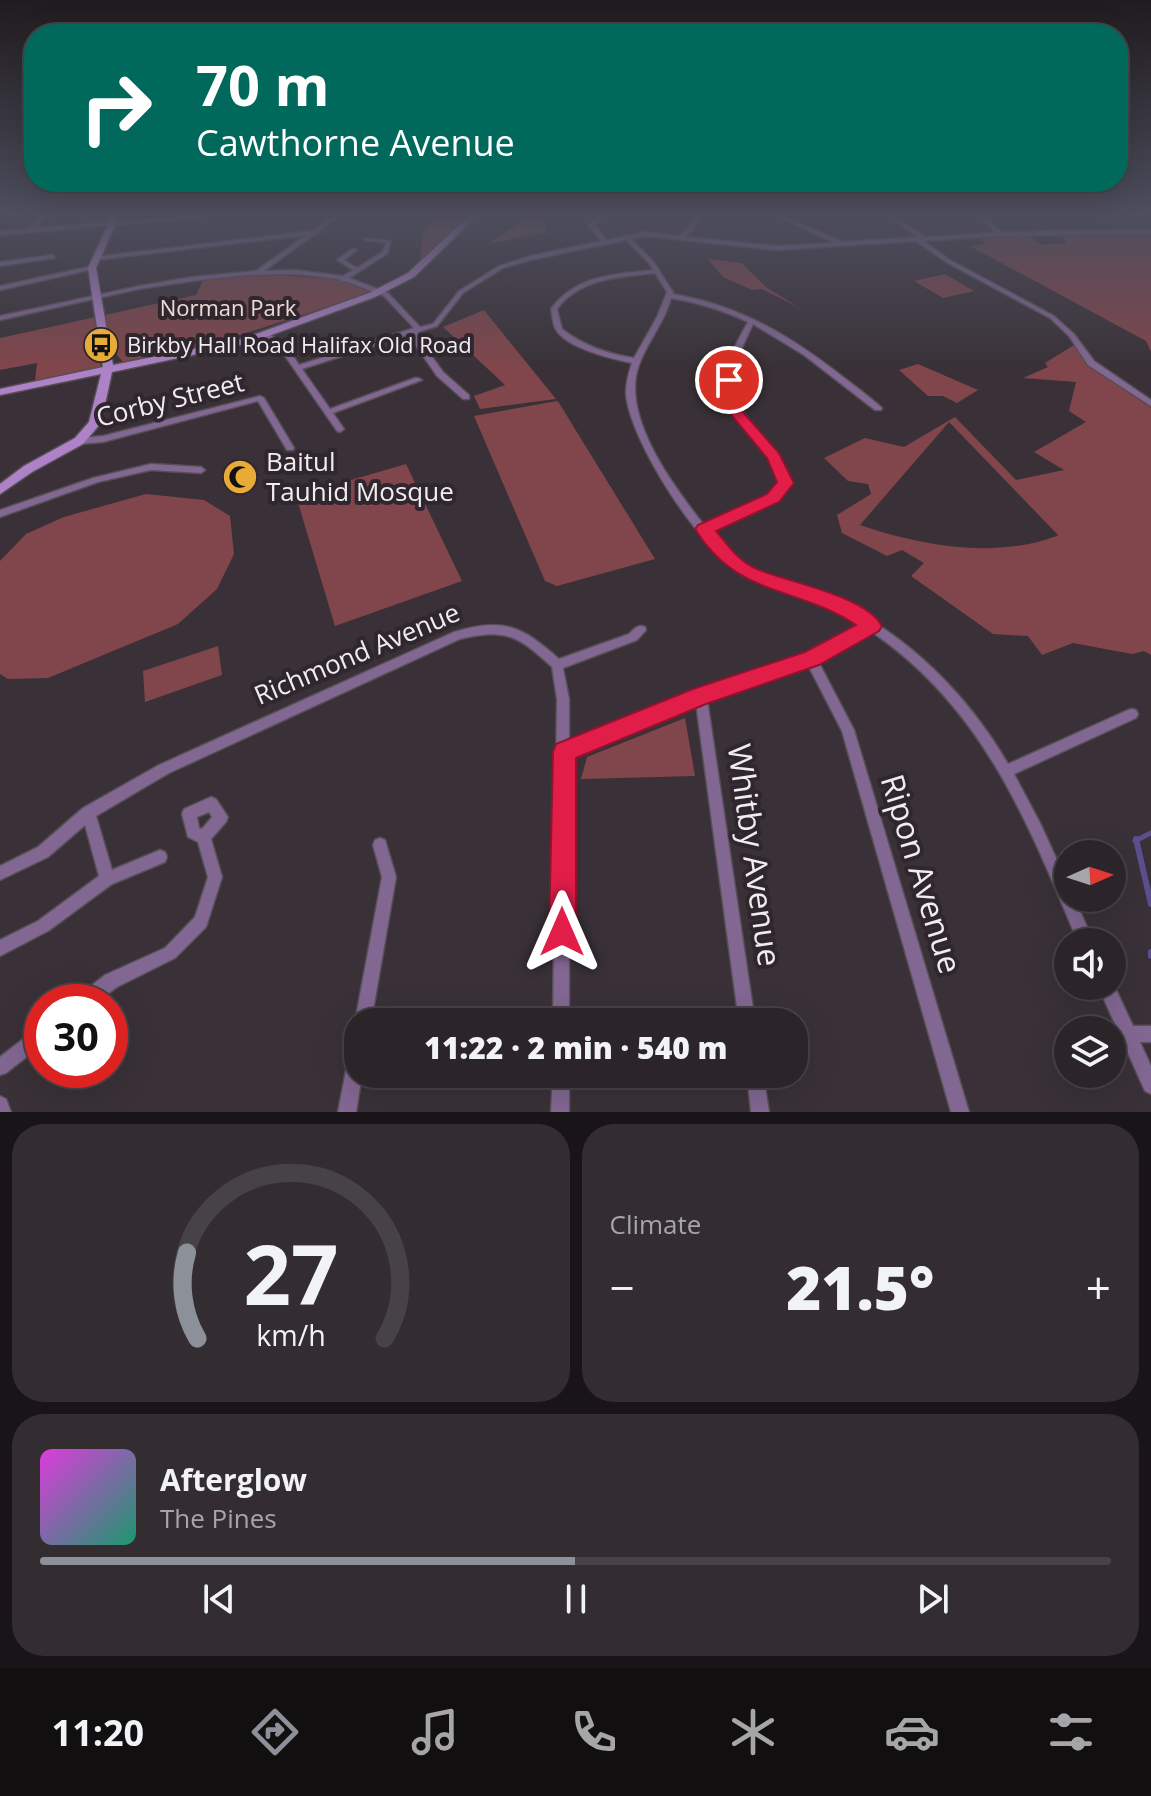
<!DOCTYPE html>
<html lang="en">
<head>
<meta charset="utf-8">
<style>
	body { margin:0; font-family:"Open Sans",sans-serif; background:#332d31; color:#f1f3f6; height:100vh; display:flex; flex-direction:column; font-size:30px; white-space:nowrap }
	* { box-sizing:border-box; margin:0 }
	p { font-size:26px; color:#a6a5a8 }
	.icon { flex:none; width:44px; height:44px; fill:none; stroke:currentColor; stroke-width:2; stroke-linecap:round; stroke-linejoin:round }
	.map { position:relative; height:1112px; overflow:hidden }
	.details { display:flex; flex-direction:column; gap:12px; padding:12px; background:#181417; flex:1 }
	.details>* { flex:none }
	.banner { position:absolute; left:24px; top:24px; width:1104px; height:168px; border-radius:32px; box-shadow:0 8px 32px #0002,0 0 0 2px #474246; background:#00695c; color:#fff; overflow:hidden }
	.needle { width:52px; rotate:87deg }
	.fabs { position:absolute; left:1054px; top:840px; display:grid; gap:16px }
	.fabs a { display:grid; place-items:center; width:72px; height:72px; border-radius:50%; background:#2b2529; box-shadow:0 8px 32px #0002,0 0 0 2px #474246; font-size:40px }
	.speed { position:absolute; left:24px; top:984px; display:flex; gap:16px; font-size:40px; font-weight:700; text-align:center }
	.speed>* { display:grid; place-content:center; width:104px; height:104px; border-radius:50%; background:#2b2529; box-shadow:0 8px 32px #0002,0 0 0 2px #474246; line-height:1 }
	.speed .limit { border:12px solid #d22; background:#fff; color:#111 }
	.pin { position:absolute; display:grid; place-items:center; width:68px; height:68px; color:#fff; margin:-34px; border:4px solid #fff; border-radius:50%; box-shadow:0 2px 8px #0007 }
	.me { position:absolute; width:88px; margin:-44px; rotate:0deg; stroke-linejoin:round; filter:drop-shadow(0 0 6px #0008) }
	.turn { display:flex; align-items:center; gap:28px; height:168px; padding:0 40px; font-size:36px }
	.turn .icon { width:104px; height:104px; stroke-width:2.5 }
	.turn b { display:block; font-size:56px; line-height:68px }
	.big { font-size:60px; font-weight:800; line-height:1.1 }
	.details .tile { flex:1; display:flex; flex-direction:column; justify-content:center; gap:12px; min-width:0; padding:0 28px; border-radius:32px; background:#332d31 }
	.details .dial { align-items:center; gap:0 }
	.dial svg { height:208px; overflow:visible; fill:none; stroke:#474246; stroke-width:7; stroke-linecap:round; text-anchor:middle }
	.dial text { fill:#f1f3f6; stroke:none }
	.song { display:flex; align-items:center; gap:24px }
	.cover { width:96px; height:96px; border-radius:12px; background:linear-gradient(135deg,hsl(300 70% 55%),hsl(160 70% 35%)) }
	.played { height:8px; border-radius:4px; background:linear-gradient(90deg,#8c9099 50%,#474246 50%) }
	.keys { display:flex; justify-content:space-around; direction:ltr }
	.heat { display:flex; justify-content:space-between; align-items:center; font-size:44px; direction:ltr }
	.details .tiles { flex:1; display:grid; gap:12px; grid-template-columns:1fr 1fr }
	.tile:last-child { grid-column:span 2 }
	.trip { position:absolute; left:344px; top:1008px; width:464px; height:80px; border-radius:32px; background:#2b2529; box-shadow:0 8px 32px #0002,0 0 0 2px #474246; font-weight:800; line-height:80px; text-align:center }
	.menu { display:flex; height:128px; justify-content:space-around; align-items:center; background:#110f10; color:#a6a5a8 }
	.menu .icon { width:56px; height:56px }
	.menu .selected { color:#8c9099 }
	.menu b { font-size:36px; color:#f1f3f6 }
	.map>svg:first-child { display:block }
	.green { fill:#80464b; fill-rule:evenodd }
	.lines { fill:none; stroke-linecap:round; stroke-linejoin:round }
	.stream-far1 { stroke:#5c4f8e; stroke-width:5 }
	.stream { stroke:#5c4f8e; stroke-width:6 }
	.street-casing { stroke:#564f55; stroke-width:3 }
	.secondary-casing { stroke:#564f55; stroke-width:3 }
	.street { fill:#826792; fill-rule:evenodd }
	.secondary { fill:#ae82c6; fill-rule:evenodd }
	.route { fill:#e11d48; stroke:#92132f; stroke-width:2 }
	.labels { text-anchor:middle; stroke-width:8; stroke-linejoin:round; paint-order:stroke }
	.far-park-label { font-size:22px; fill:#f1d9da; stroke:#2f272d }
	.far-poi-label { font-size:22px; fill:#f1ecf0; stroke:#2f272d; text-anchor:start }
	.street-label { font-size:26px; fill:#f1ecf0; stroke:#2f272d }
	.poi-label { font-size:26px; fill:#f1ecf0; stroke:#2f272d; text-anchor:start }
	.near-street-label { font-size:32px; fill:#f1ecf0; stroke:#2f272d }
</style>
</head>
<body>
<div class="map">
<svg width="1151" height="1112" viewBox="0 0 1151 1112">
	<rect width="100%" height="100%" fill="#393137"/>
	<path class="green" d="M436,214H468L420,261L423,231Z
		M519,214H552L543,220L547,232L487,244L515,227L522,217Z
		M1059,234H1151V352L1146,341L970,246L986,244L978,237L1028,235L1042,245L1067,243Z
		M708,259L742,263L766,287L800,308L762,289L752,290L723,277Z
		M259,274L333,279L376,291L178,355L123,362L111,348L97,351L101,367L35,381L37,363L0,370V338L196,295L203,280Z
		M945,274L974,291L943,298L914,281Z
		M484,310L556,399L480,409L474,396L505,385L443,327Z
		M1074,345L1092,367L1151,408V655L1144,651L1132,654L1073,643L1042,655L1028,636L993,634L911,576L924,563L902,550L887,556L842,533L837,515L871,494L868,484L848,481L824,458L865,438L904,447L955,417L1016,480L1064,470L1034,452L1086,422L1069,411L1076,382L1023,378L1048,367L1045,363ZM949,422L1058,535L1057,536C995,559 921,546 860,525Z
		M918,364L978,390L957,403L943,396H928L899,370Z
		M557,401L559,403L655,559L557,586L545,581L474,416Z
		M406,464L462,581L335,626L296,496Z
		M146,494L204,500L230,516L234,554L217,589L178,624L48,678L8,679L0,674V561L26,534L64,517Z
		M218,646L222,675L145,702L143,671Z
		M685,718L695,776L581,779L587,757Z"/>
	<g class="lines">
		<path class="stream-far1" d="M1135,841L1151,833"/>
		<path class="stream" d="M1136,839L1151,904
			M1151,952V956"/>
		<g class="street-casing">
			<path id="street" d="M41,214H46L36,228L210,214H226L223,216L0,235V231L30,229Z
				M336,214H342L319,231V233L315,234L264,271L295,270L343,276L353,270L337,260L352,249L357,250L344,260L357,268L382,252L386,243L364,240V238L391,241L387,254L349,278L388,293L420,327L433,324L459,291L499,266L530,256L601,241L588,225L601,214H607L594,225L607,240L645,232L680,236L700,214H704L686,237L776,246L835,243L774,215V214H779L843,242L918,237L886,214H891L925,237L995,233L978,214H983L1001,232L1151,230V234L999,236L923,241L950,260L1054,316L1074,334L1094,361L1151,400V406L1088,365L1069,336L1050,318L946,262L916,241L776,250L645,236L631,239L653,261L673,292V294C741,306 789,335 843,377C856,387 870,397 882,408L881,410H875L804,355L753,324C744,344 731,365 734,388C735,402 744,414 753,425C763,438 789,464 789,481C790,505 727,523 709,531C720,545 733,560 749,569C763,578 780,580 796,585C809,589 823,594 836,601C909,636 967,694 1008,764L1128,710L1132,709L1136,710L1138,714L1136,718L1014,774L1040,823L1068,884V898H1074L1094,942H1078C1027,821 984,709 872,632L818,661L854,730L969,1112H951L842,731L808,665L707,699L755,1022H739L696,703L569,756V1022H553L557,699L552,667C518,636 507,628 460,639L169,773L96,816L112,870L160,850L165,852L167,857L165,862L112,884L48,931L0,956V940L38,921L99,876L85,825L48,857L0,880V866L38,847L83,808L159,765L454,632C503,617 522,626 559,659L629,634C634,629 638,624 645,627L646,630L637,640L563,668L569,699V744L697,692L807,655L863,626C842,613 820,600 796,593C779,588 760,585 744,576C702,552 629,441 626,393C626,382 629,372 632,363C613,359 564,348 555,328C553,323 552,315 551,309C576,275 614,274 653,270L649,263L626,240L531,260L503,268L463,293L437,326L418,332L417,336L443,372L469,395V399H463L437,376L409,336L410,334L302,369L330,409L415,378H418L422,380L333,413L344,429L340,432L337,431L283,353L262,334L268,333L289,349L299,365L414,328L384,296L345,281L342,282L339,279L295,274L245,275L192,281L139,289L0,320V316L139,286L192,277L256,271L306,235L96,260L94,259V257L312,231ZM655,273L667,292L657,317L634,358C608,354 584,346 562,329L557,309C580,278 620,277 655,273ZM671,298C699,303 723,310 748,322C737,342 722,367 726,391C731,417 792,471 776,491C765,505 722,518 704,525C674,487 620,416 639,365C647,342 665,322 671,298Z
				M368,214H374L369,218L366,216Z
				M379,214H386L383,216Z
				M52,255L55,257L54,258L0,266V262Z
				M92,266L95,268L94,269L0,290V286Z
				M260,396L264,398L294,448L293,450H287L258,401L103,442L79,444L75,441L79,438L103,436Z
				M151,464L201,467L205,470L201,473L151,470L98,482L0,517V510L93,478Z
				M211,797L216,799L228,817L226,822L211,839L222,877L206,927L175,958L117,987L97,1002H76L78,996L105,975L165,948L195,917L208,877L198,842L188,837L182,814L184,809ZM209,812L212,817L202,829L199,828L197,817Z
				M380,838L385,840L396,877L371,1022H358V1028L355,1022L382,877L373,845L375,840Z
				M1112,981L1133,1026H1151V1042H1140L1151,1066V1094L1145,1091L1098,986H1112Z
				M42,1027V1045L6,1073L0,1075V1057L36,1029Z
				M358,1042V1074H362L356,1112H338L350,1050L352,1044Z
				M553,1074H569V1112H551Z
				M747,1074H763L769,1112H751Z
				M0,1096L6,1099L11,1112H0Z"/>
		</g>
		<g class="secondary-casing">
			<path id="secondary" d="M113,214H120L96,268L113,365L242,339L369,293L408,273L471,214H479L414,277L375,297L249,343L112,372L101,423L83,444L32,472L0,494V484L24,466L75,438L89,422L101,374L0,395V389L103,367L88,268Z"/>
		</g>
		<use href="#street" class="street"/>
		<use href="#secondary" class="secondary"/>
	</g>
	<linearGradient id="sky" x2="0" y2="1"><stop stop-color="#1f1b1e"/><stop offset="0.58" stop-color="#4e4e5e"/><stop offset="1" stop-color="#4e4e5e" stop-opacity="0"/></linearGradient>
	<rect width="1151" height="369" fill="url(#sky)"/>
	<path class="route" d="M729,376L736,380L742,411L779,453L794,483L779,502L716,531C728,545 739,562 757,569C787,582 867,596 882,626L879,631L819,665L706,704L576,758V932L572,942L562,946L553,942L549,932L553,752L556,744L693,689L805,652L856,625C795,585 738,598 695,529L698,525L767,494L777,482L767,458L728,411L722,380Z"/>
	<defs>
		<g id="bus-disc" transform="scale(1.8)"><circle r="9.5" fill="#e9ab38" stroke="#2f272d"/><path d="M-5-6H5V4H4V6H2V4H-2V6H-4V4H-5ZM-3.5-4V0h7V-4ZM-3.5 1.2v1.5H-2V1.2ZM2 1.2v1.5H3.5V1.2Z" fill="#111"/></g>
		<g id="mosque-disc" transform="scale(1.8)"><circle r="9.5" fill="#e9ab38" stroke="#2f272d"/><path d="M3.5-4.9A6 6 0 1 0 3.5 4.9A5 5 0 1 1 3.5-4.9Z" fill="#111"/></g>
	</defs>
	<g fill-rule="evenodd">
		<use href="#bus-disc" x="101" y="345"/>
		<use href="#mosque-disc" x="240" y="477"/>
	</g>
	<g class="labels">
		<g class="far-park-label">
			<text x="228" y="316">Norman Park</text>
		</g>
		<g class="far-poi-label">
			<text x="127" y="353">Birkby Hall Road Halifax Old Road</text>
		</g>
		<g class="street-label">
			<text transform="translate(170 400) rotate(-14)" y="9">Corby Street</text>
			<text transform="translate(357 654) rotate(-23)" y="9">Richmond Avenue</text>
		</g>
		<g class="poi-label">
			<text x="266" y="471">Baitul<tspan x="266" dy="30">Tauhid Mosque</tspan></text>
		</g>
		<g class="near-street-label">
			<text transform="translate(754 855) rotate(82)" y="11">Whitby Avenue</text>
			<text transform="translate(921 874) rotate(73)" y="11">Ripon Avenue</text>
		</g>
	</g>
</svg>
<div class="fabs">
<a><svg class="needle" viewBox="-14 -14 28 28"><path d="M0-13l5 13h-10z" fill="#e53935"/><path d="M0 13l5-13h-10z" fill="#a6a5a8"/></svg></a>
<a><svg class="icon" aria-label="sound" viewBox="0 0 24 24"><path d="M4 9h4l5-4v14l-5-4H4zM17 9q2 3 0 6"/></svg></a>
<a><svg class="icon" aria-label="layers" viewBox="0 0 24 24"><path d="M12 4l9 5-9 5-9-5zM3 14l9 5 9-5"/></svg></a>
</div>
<div class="speed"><div class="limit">30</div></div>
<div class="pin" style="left:729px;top:380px;background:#d93025"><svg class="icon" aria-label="arrive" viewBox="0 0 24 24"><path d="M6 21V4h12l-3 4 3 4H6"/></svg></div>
<svg class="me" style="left:562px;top:932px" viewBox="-20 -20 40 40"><path d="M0-17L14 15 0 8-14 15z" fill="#e11d48" stroke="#fff" stroke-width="4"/></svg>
<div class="trip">11:22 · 2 min · 540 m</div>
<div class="banner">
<div class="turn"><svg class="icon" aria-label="right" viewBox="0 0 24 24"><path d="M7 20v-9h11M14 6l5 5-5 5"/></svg><div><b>70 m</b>Cawthorne Avenue</div></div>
</div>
</div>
<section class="details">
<div class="tiles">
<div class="tile dial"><svg viewBox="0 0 100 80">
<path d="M14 69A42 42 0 1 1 86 69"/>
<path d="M14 69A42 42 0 0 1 10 36" stroke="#8c9099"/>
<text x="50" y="56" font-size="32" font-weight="700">27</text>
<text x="50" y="72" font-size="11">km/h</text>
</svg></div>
<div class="tile"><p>Climate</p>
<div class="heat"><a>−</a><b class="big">21.5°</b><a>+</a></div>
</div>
<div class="tile">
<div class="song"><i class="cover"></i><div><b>Afterglow</b><p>The Pines</p></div></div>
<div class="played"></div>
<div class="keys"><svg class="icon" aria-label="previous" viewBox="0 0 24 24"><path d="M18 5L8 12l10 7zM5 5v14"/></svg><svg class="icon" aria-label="pause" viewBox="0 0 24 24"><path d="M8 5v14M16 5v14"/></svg><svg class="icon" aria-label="next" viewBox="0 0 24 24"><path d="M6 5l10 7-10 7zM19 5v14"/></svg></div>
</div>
</div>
</section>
<nav class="menu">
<b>11:20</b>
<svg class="icon selected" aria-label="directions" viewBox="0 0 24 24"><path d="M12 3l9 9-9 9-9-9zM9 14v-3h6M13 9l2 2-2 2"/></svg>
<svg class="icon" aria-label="music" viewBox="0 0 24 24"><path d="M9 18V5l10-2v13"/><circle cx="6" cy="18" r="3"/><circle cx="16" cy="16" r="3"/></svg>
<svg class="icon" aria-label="phone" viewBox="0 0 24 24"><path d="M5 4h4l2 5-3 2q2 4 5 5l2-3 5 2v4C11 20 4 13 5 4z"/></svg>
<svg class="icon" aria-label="climate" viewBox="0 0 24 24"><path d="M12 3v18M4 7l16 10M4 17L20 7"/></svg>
<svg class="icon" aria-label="car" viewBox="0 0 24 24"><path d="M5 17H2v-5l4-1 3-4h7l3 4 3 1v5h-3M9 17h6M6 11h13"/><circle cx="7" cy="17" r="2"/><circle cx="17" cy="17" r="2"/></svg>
<svg class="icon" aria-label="filters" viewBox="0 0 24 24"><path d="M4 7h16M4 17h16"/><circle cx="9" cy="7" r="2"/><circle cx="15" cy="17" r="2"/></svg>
</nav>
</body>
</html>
